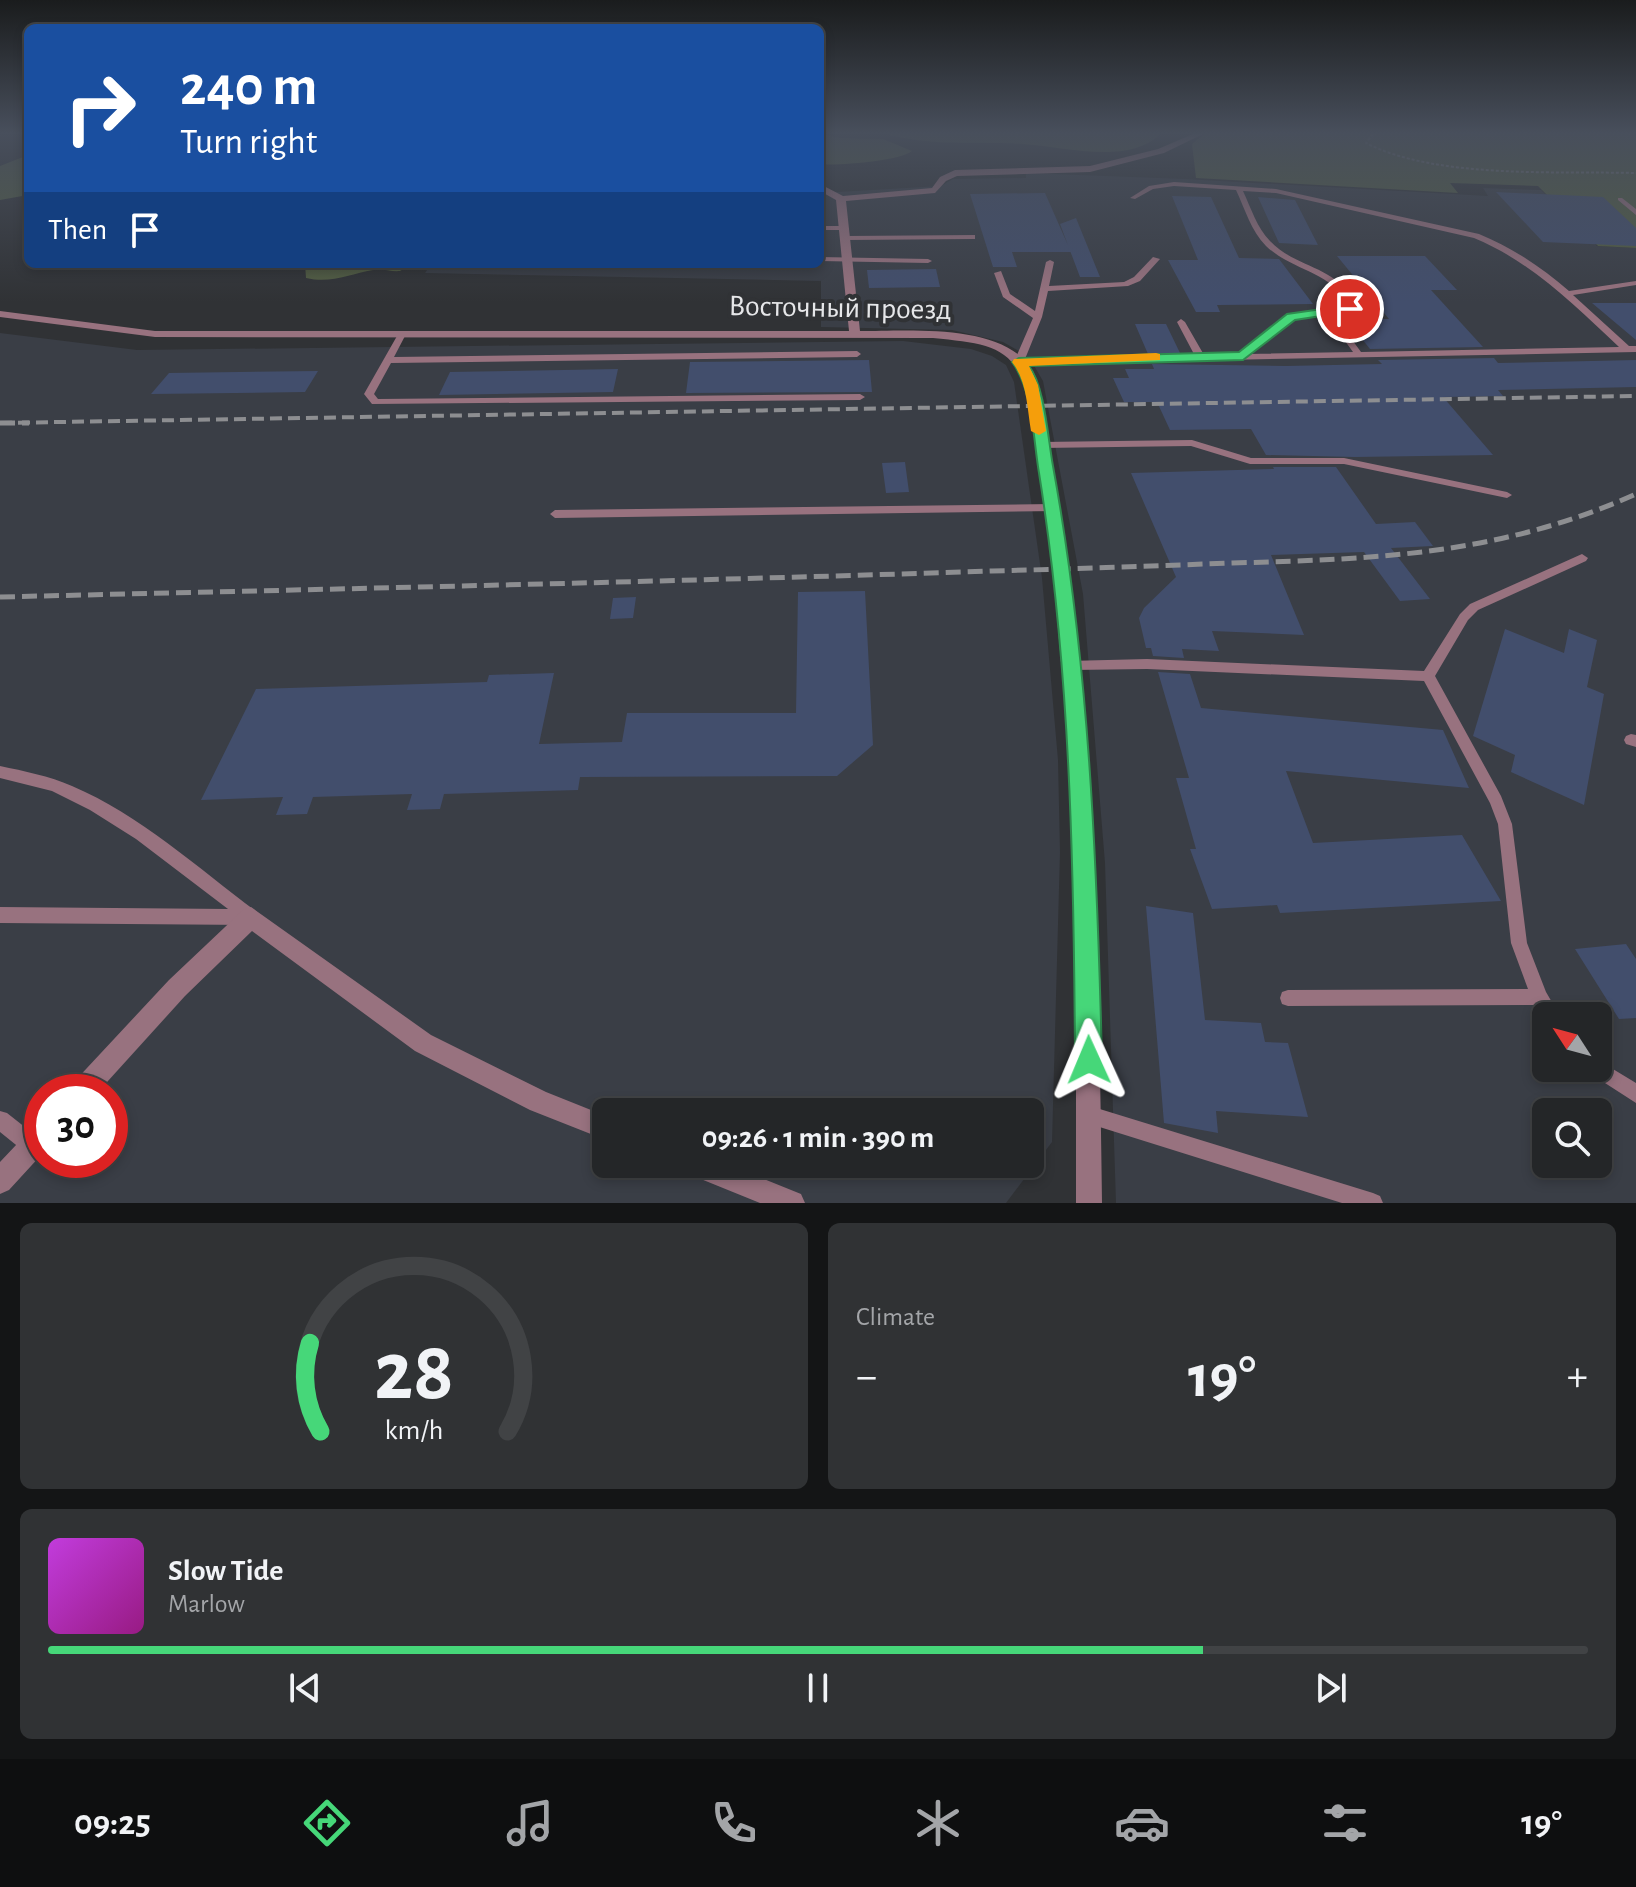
<!DOCTYPE html>
<html lang="en">
<head>
<meta charset="utf-8">
<style>
	body { margin:0; font-family:"Alegreya Sans",sans-serif; background:#303234; color:#f1f3f6; height:100vh; display:flex; flex-direction:column; font-size:30px; white-space:nowrap }
	* { box-sizing:border-box; margin:0 }
	p { font-size:26px; color:#a3a5a8 }
	.icon { flex:none; width:44px; height:44px; fill:none; stroke:currentColor; stroke-width:2; stroke-linecap:round; stroke-linejoin:round }
	.map { position:relative; height:1203px; overflow:hidden }
	.details { display:flex; flex-direction:column; gap:20px; padding:20px; background:#141516; flex:1 }
	.details>* { flex:none }
	.top-card { position:absolute; left:24px; top:24px; width:800px; height:244px; border-radius:12px; box-shadow:0 4px 12px #0003,0 0 0 2px #414345; background:#1a4fa0; color:#fff; overflow:hidden }
	.needle { width:52px; rotate:306deg }
	.buttons { position:absolute; left:1532px; top:1002px; display:grid; gap:16px }
	.buttons a { display:grid; place-items:center; width:80px; height:80px; border-radius:12px; background:#242628; box-shadow:0 4px 12px #0003,0 0 0 2px #414345; font-size:40px }
	.speed { position:absolute; left:24px; top:1074px; display:flex; gap:16px; font-size:40px; font-weight:700; text-align:center }
	.speed>* { display:grid; place-content:center; width:104px; height:104px; border-radius:50%; background:#242628; box-shadow:0 4px 12px #0003,0 0 0 2px #414345; line-height:1 }
	.speed .limit { border:12px solid #d22; background:#fff; color:#111 }
	.pin { position:absolute; display:grid; place-items:center; width:68px; height:68px; color:#fff; margin:-34px; border:4px solid #fff; border-radius:50%; box-shadow:0 2px 8px #0007 }
	.me { position:absolute; width:88px; margin:-44px; rotate:359deg; stroke-linejoin:round; filter:drop-shadow(0 0 6px #0008) }
	.turn { display:flex; align-items:center; gap:28px; height:168px; padding:0 24px; font-size:36px }
	.turn .icon { width:104px; height:104px; stroke-width:2.5 }
	.turn b { display:block; font-size:56px; line-height:68px }
	.then { display:flex; align-items:center; height:76px; padding:0 24px; background:#0003; gap:16px; font-size:30px }
	.big { font-size:60px; font-weight:600; line-height:1.1 }
	.details .widget { flex:1; display:flex; flex-direction:column; justify-content:center; gap:12px; min-width:0; padding:0 28px; border-radius:12px; background:#303234 }
	.details .dial { align-items:center; gap:0 }
	.dial svg { height:208px; overflow:visible; fill:none; stroke:#414345; stroke-width:7; stroke-linecap:round; text-anchor:middle }
	.dial text { fill:#f1f3f6; stroke:none }
	.song { display:flex; align-items:center; gap:24px }
	.cover { width:96px; height:96px; border-radius:12px; background:linear-gradient(135deg,hsl(290 70% 55%),hsl(310 70% 35%)) }
	.played { height:8px; border-radius:4px; background:linear-gradient(90deg,#46d779 75%,#414345 75%) }
	.keys { display:flex; justify-content:space-around; direction:ltr }
	.heat { display:flex; justify-content:space-between; align-items:center; font-size:44px; direction:ltr }
	.details .tiles { flex:1; display:grid; gap:20px; grid-template-columns:1fr 1fr }
	.widget:last-child { grid-column:span 2 }
	.trip { position:absolute; left:592px; top:1098px; width:452px; height:80px; border-radius:12px; background:#242628; box-shadow:0 4px 12px #0003,0 0 0 2px #414345; font-weight:600; line-height:80px; text-align:center }
	.tabs { display:flex; height:128px; justify-content:space-around; align-items:center; background:#0e0f10; color:#a3a5a8 }
	.tabs .icon { width:56px; height:56px }
	.tabs .on { color:#46d779 }
	.tabs b { font-size:36px; color:#f1f3f6 }
	.map>svg:first-child { display:block }
	.built { fill:#3a3e46; fill-rule:evenodd }
	.green { fill:#525d42 }
	.building { fill:#424e6c }
	.lines { fill:none; stroke-linecap:round; stroke-linejoin:round }
	.path { stroke:#77797c; stroke-width:2; stroke-dasharray:3 2; stroke-linecap:butt }
	.service { fill:#98727f; fill-rule:evenodd }
	.minor { fill:#98727f; fill-rule:evenodd }
	.rail-far1 { stroke:#8d8e91; stroke-width:4; stroke-dasharray:12 6; stroke-linecap:butt }
	.rail { stroke:#8d8e91; stroke-width:5; stroke-dasharray:15 7; stroke-linecap:butt }
	.route { fill:#46d779; stroke:#2e8c4f; stroke-width:2 }
	.slow { fill:#f59e0b }
	.labels { text-anchor:middle; stroke-width:8; stroke-linejoin:round; paint-order:stroke }
	.street-label { font-size:30px; fill:#e6e7e9; stroke:#303235 }
</style>
</head>
<body>
<div class="map">
<svg width="1636" height="1203" viewBox="0 0 1636 1203">
	<rect width="100%" height="100%" fill="#303235"/>
	<path class="built" d="M1026,173L1185,179L1488,196L1483,188L1541,190L1597,246L1636,248V1203H1116L1105,863L1083,594L1043,381L1033,364L1024,354L1003,342L952,330L821,327V281L425,273L431,264H820V193L941,186L953,179L1026,178ZM1546,1016H1598V1068H1546ZM1546,1112H1598V1164H1546Z
		M0,333L137,350L903,341L971,349L992,356L1006,365L1014,382L1042,578L1058,760L1060,852L1052,1142L1006,1203H0ZM42,1092H110V1160H42ZM606,1112H1030V1164H606Z"/>
	<path class="green" d="M820,134L840,138L883,139L912,151C900,161 837,166 820,164Z
		M887,134H1160C1129,166 1061,146 1023,144C975,141 934,147 887,134Z
		M1204,134H1636V248L1598,246L1538,186L1450,183L1458,193L1196,178L1192,144Z
		M28,155V195L0,200V166Z
		M305,264H411L400,271C390,272 383,268 373,270C350,274 331,284 306,278Z"/>
	<path class="building" d="M1496,192L1603,197L1636,228V246L1543,242Z
		M1045,193L1071,252H1012L1017,267H993L970,194Z
		M1172,196L1211,197L1239,258L1279,259L1313,304L1217,305L1220,312H1196L1168,260H1198Z
		M1258,197L1295,200L1318,245L1279,243Z
		M1076,218L1100,277H1080L1060,224Z
		M1337,256H1425L1457,290H1431L1483,347L1370,349L1346,319H1389Z
		M936,269L940,287L869,288L867,270Z
		M1592,303H1636V340Z
		M1135,324H1166L1180,353L1148,354Z
		M1494,358L1498,363L1636,360V387L1498,390L1503,396L1443,397L1493,455L1355,457L1266,455L1251,429L1170,430L1157,402H1124L1113,378H1129L1125,369H1154L1152,364L1286,366L1382,364L1378,360Z
		M869,360L872,392L686,393L690,362Z
		M618,369L613,392L439,395L450,372Z
		M318,371L305,392L151,394L169,373Z
		M905,462L909,492L886,493L882,463Z
		M1273,467H1336L1376,524L1415,522L1433,546L1391,548L1430,599L1400,601L1364,552L1271,555L1304,635L1212,631L1219,651L1182,649L1184,658L1153,656L1151,648H1146L1139,618L1144,608L1176,577L1131,473L1274,469Z
		M865,591L873,745L837,776L580,777L578,790L444,794L440,809L407,810L412,794L313,797L307,814L276,815L283,797L201,800L256,689L487,682L489,675L554,673L539,744L622,742L627,713H796L798,592Z
		M636,597L633,618L610,619L613,598Z
		M1505,629L1564,653L1569,629L1597,640L1587,687L1604,694L1584,805L1511,772L1515,755L1473,736Z
		M1158,672L1190,674L1201,708L1443,730L1469,788L1286,771L1313,843L1462,835L1501,901L1280,913L1277,905L1212,909L1190,849H1196L1176,778H1189Z
		M1146,906L1193,913L1205,1020L1261,1023L1265,1042L1288,1043L1308,1117L1216,1111L1218,1133L1164,1123Z
		M1626,944L1636,959V1018L1619,1019L1575,949Z"/>
	<g class="lines">
		<path class="path" d="M1373,134L1366,143C1436,179 1557,171 1636,173"/>
		<path class="service" d="M1174,182L1276,189L1479,234C1513,248 1541,267 1569,291L1636,281V285L1573,295L1629,346H1636V352L1016,364L1014,362L1033,318L1003,297L994,273L1001,271L1010,294L1035,311L1046,262L1050,260L1054,262L1049,286L1124,282L1134,277L1153,257L1160,259L1140,281L1128,286L1048,291L1042,317L1025,359L1195,356L1177,322L1181,319L1185,322L1204,355H1239L1288,315L1342,309L1348,303C1329,271 1291,270 1266,246C1251,231 1245,209 1236,190L1174,186L1153,189L1135,199L1130,198L1149,186ZM1243,191L1276,193L1474,238C1532,262 1574,305 1619,347L1361,352L1334,315L1348,313L1356,303C1333,264 1297,269 1270,241C1257,228 1251,208 1243,191ZM1327,316L1353,352L1250,354L1293,319Z
			M1618,198H1622L1636,209V215L1618,200Z
			M820,226H844L848,228L844,230H820Z
			M975,235V239H972L846,240L842,238L846,236Z
			M820,257L928,259L932,261L928,263L820,261Z
			M401,333L405,336L394,357L857,351L861,354L857,357L391,363L374,394L378,399L860,394L865,397L860,400L372,404L364,394L397,336Z
			M1192,440L1251,458H1344L1507,492L1512,495L1507,498L1344,464H1250L1191,446L1041,448L1036,445L1041,442Z
			M1052,504L1056,505L1057,508L1056,511L555,518L550,514L555,510Z
			M1582,554L1588,558L1586,561L1478,610L1468,620L1435,676L1501,796L1512,824L1527,943L1546,992L1560,1016H1546L1545,1022L1535,1005L1288,1006L1282,1004L1280,998L1282,992L1288,990L1528,989L1511,943L1498,824L1490,803L1424,681L1147,669L1073,670L1068,669L1067,665L1068,661L1147,659L1424,671L1460,614L1470,604Z
			M1631,734L1636,735V747L1626,744L1624,740L1626,736Z
			M0,766C24,771 49,776 72,786C140,815 198,868 257,912L259,917L257,922L251,925L0,923V907L228,909L136,839L90,810L52,791L0,778Z
			M1598,1060L1636,1083V1103L1591,1074L1588,1068H1598Z
			M1090,1106L1373,1193L1380,1196L1383,1203H1342L1090,1124L1084,1121L1081,1115L1084,1109Z
			M0,1111L7,1113L40,1139L42,1145L40,1153L33,1155L26,1153L0,1132Z"/>
		<path class="minor" d="M1193,134H1203L1164,153L1090,172L957,176L946,181L935,193L846,201L860,331C906,331 991,324 1024,360C1033,370 1037,381 1040,394C1047,425 1050,458 1055,490C1094,728 1099,962 1102,1203H1076V932L1069,752L1053,573L1031,409C1019,345 991,344 933,338L155,337L0,317V311L155,331H849L836,200L820,191V184L843,196L932,188L940,177L955,170L1090,166L1158,149Z
			M251,907L431,1035L546,1092L606,1116V1140L530,1110L415,1051L252,931L185,996L98,1092H70L73,1083L169,980L243,910Z
			M42,1124V1154L9,1190L0,1194V1162L33,1127Z
			M682,1164H727L801,1194L805,1203H760L686,1173Z"/>
		<path class="rail-far1" d="M0,423L1636,396"/>
		<path class="rail" d="M0,423H29
			M0,597C331,589 662,582 992,571C1072,569 1152,566 1232,563C1379,559 1499,555 1636,494"/>
	</g>
	<linearGradient id="sky" x2="0" y2="1"><stop stop-color="#1a1c1d"/><stop offset="0.44" stop-color="#484f5c"/><stop offset="1" stop-color="#484f5c" stop-opacity="0"/></linearGradient>
	<rect width="1636" height="302" fill="url(#sky)"/>
	<path class="route" d="M1350,305L1356,309L1354,311L1295,320L1243,360L1029,366C1045,386 1048,440 1053,466C1089,663 1097,859 1102,1060L1098,1069L1089,1073L1079,1069L1075,1060C1074,863 1070,667 1039,473C1033,438 1033,390 1012,362L1019,358L1239,352L1287,314Z"/>
	<path class="slow" d="M1156,353L1160,354V360L1029,366L1038,385L1046,431L1039,435L1031,431C1027,407 1027,381 1012,362L1014,359Z"/>
	<g class="labels">
		<g class="street-label">
			<text transform="translate(840 307) rotate(1)" y="10">Восточный проезд</text>
		</g>
	</g>
</svg>
<div class="buttons">
<a><svg class="needle" viewBox="-14 -14 28 28"><path d="M0-13l5 13h-10z" fill="#e53935"/><path d="M0 13l5-13h-10z" fill="#a3a5a8"/></svg></a>
<a><svg class="icon" aria-label="search" viewBox="0 0 24 24"><circle cx="10" cy="10" r="6"/><path d="M15 15l6 6"/></svg></a>
</div>
<div class="speed"><div class="limit">30</div></div>
<div class="pin" style="left:1350px;top:309px;background:#d93025"><svg class="icon" aria-label="arrive" viewBox="0 0 24 24"><path d="M6 21V4h12l-3 4 3 4H6"/></svg></div>
<svg class="me" style="left:1089px;top:1060px" viewBox="-20 -20 40 40"><path d="M0-17L14 15 0 8-14 15z" fill="#46d779" stroke="#fff" stroke-width="4"/></svg>
<div class="trip">09:26 · 1 min · 390 m</div>
<div class="top-card">
<div class="turn"><svg class="icon" aria-label="right" viewBox="0 0 24 24"><path d="M7 20v-9h11M14 6l5 5-5 5"/></svg><div><b>240 m</b>Turn right</div></div>
<div class="then">Then<svg class="icon" aria-label="arrive" viewBox="0 0 24 24"><path d="M6 21V4h12l-3 4 3 4H6"/></svg></div>
</div>
</div>
<section class="details">
<div class="tiles">
<div class="widget dial"><svg viewBox="0 0 100 80">
<path d="M14 69A42 42 0 1 1 86 69"/>
<path d="M14 69A42 42 0 0 1 10 35" stroke="#46d779"/>
<text x="50" y="56" font-size="32" font-weight="700">28</text>
<text x="50" y="72" font-size="11">km/h</text>
</svg></div>
<div class="widget"><p>Climate</p>
<div class="heat"><a>−</a><b class="big">19°</b><a>+</a></div>
</div>
<div class="widget">
<div class="song"><i class="cover"></i><div><b>Slow Tide</b><p>Marlow</p></div></div>
<div class="played"></div>
<div class="keys"><svg class="icon" aria-label="previous" viewBox="0 0 24 24"><path d="M18 5L8 12l10 7zM5 5v14"/></svg><svg class="icon" aria-label="pause" viewBox="0 0 24 24"><path d="M8 5v14M16 5v14"/></svg><svg class="icon" aria-label="next" viewBox="0 0 24 24"><path d="M6 5l10 7-10 7zM19 5v14"/></svg></div>
</div>
</div>
</section>
<nav class="tabs">
<b>09:25</b>
<svg class="icon on" aria-label="directions" viewBox="0 0 24 24"><path d="M12 3l9 9-9 9-9-9zM9 14v-3h6M13 9l2 2-2 2"/></svg>
<svg class="icon" aria-label="music" viewBox="0 0 24 24"><path d="M9 18V5l10-2v13"/><circle cx="6" cy="18" r="3"/><circle cx="16" cy="16" r="3"/></svg>
<svg class="icon" aria-label="phone" viewBox="0 0 24 24"><path d="M5 4h4l2 5-3 2q2 4 5 5l2-3 5 2v4C11 20 4 13 5 4z"/></svg>
<svg class="icon" aria-label="climate" viewBox="0 0 24 24"><path d="M12 3v18M4 7l16 10M4 17L20 7"/></svg>
<svg class="icon" aria-label="car" viewBox="0 0 24 24"><path d="M5 17H2v-5l4-1 3-4h7l3 4 3 1v5h-3M9 17h6M6 11h13"/><circle cx="7" cy="17" r="2"/><circle cx="17" cy="17" r="2"/></svg>
<svg class="icon" aria-label="filters" viewBox="0 0 24 24"><path d="M4 7h16M4 17h16"/><circle cx="9" cy="7" r="2"/><circle cx="15" cy="17" r="2"/></svg>
<b>19°</b>
</nav>
</body>
</html>
